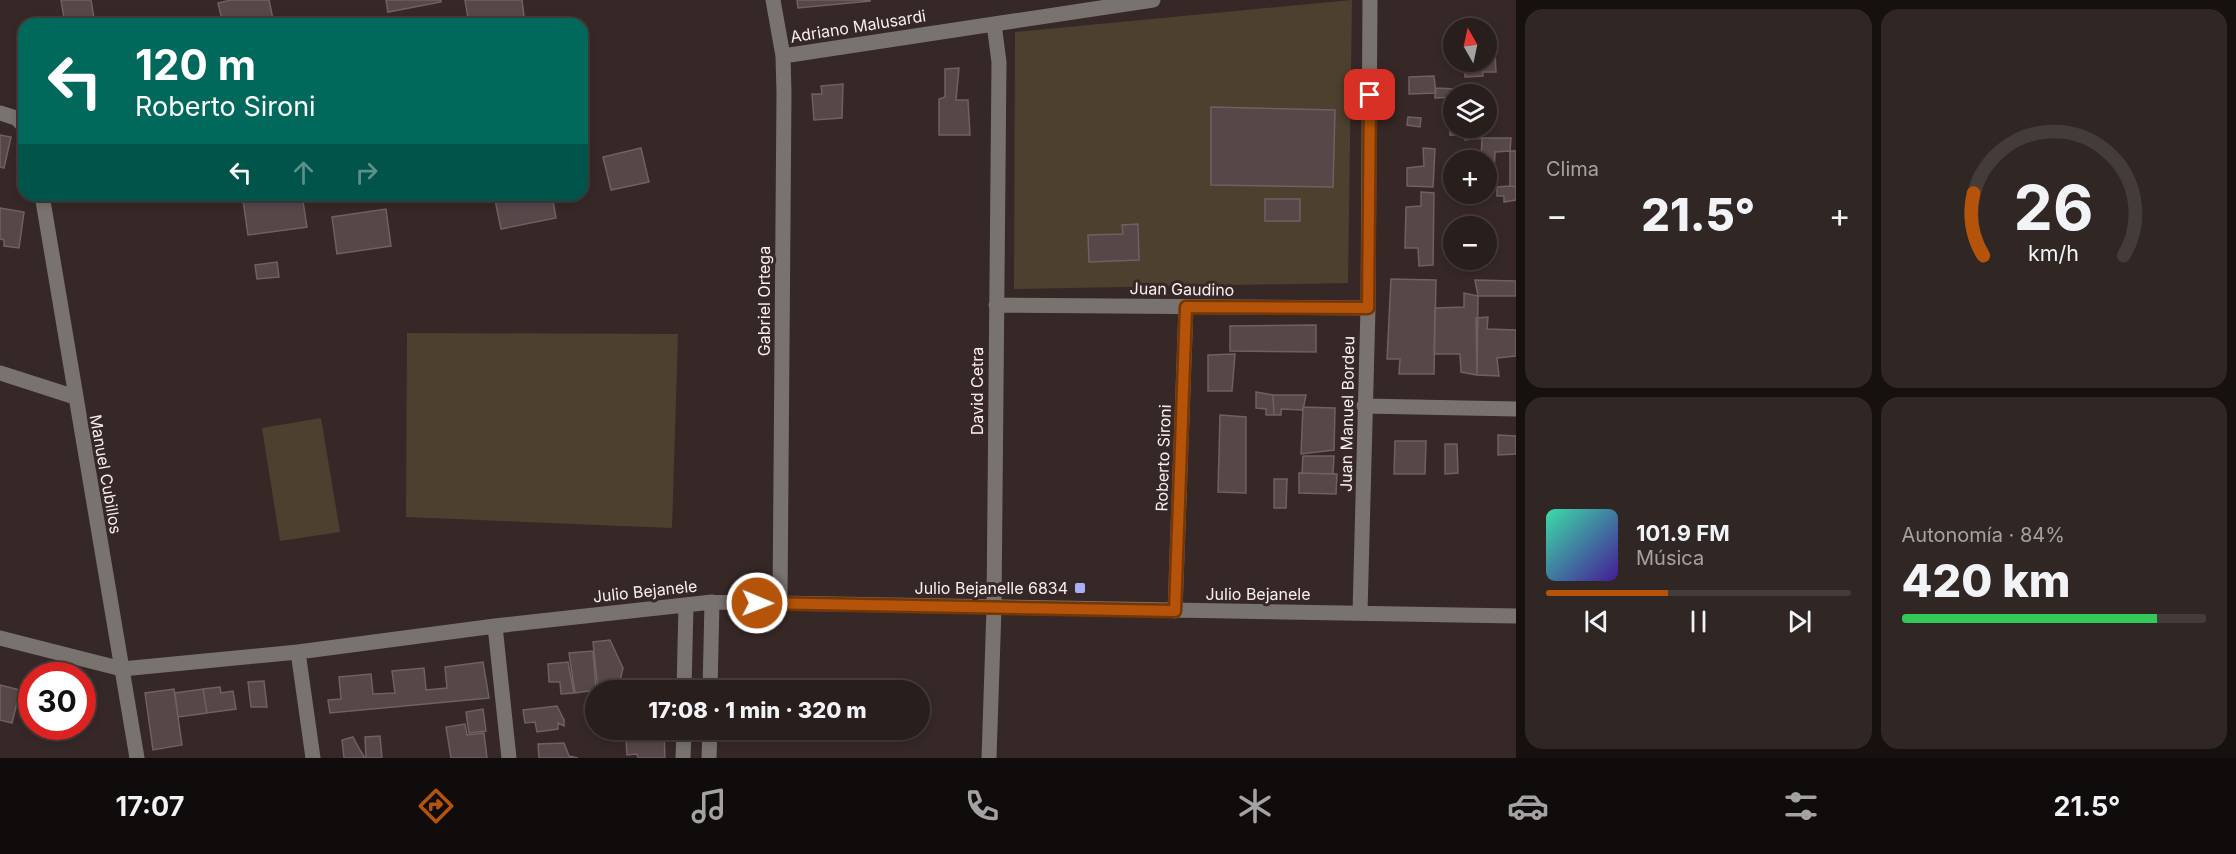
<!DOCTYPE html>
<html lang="es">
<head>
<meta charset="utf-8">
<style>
	body { margin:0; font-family:Inter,sans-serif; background:#302725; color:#f1f3f6; height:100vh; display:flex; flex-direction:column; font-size:22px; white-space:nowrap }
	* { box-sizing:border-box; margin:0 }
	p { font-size:20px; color:#a5a2a3 }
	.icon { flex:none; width:33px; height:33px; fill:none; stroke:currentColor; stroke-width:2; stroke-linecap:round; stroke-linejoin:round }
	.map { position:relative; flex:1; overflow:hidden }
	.side { display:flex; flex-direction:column; gap:9px; padding:9px; background:#16100f; width:720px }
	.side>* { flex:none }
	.top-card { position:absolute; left:18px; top:18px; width:570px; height:183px; border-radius:18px; box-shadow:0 3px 9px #0003,0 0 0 2px #443c3b; background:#00695c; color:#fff; overflow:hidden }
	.needle { width:39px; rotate:351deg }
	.fabs { position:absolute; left:1443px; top:18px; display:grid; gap:12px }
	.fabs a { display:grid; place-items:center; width:54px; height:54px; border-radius:50%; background:#281e1c; box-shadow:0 3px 9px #0003,0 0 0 2px #443c3b; font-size:30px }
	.speed { position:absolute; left:18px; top:662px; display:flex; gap:12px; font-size:30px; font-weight:700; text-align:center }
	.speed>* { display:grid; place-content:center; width:78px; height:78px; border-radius:50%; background:#281e1c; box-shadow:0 3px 9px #0003,0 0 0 2px #443c3b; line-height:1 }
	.speed .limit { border:9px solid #d22; background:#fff; color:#111 }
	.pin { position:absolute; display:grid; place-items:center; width:51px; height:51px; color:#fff; margin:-26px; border-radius:12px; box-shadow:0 3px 9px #0006 }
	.me { position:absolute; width:66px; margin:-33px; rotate:91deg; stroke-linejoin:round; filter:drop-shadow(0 0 4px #0008) }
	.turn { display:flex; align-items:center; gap:21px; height:126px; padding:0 18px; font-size:27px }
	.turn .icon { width:78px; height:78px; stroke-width:2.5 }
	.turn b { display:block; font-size:42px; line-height:51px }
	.lanes { display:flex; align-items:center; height:57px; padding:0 18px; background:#0003; justify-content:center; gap:30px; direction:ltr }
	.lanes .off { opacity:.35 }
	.big { font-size:45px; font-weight:800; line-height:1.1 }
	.side .tile { flex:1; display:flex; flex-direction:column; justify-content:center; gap:9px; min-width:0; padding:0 21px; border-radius:18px; background:#302725 }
	.side .dial { align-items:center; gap:0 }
	.dial svg { height:156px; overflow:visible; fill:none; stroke:#443c3b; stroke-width:7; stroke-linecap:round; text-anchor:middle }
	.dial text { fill:#f1f3f6; stroke:none }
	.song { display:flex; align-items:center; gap:18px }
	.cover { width:72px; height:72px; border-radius:9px; background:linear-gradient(135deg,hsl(160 70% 55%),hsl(260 70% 35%)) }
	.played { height:6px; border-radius:3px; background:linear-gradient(90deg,#b45309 40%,#443c3b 40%) }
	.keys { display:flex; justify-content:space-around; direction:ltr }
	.heat { display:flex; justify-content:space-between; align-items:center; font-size:33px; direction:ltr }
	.charge { height:9px; border-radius:4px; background:linear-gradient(90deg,#34c759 84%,#443c3b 0) }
	.side .tiles { flex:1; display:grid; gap:9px; grid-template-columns:repeat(2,1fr) }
	.trip { position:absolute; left:585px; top:680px; width:345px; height:60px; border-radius:30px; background:#281e1c; box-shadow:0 3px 9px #0003,0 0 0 2px #443c3b; font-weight:800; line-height:60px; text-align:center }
	.tabs { display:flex; height:96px; justify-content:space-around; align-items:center; background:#100c0b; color:#a5a2a3 }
	.tabs .icon { width:42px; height:42px }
	.tabs .active { color:#b45309 }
	.tabs b { font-size:27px; color:#f1f3f6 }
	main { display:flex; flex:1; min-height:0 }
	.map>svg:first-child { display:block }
	.green { fill:#4e402e }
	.building { fill:#564749; stroke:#706062; stroke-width:1.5 }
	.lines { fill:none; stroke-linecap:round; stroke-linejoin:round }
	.minor { stroke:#79736f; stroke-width:15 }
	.route-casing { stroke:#753606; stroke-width:15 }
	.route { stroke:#b45309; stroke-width:10 }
	.poi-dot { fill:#abaffb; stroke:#362826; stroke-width:2 }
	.labels { text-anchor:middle; stroke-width:6; stroke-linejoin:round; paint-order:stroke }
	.street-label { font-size:16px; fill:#f9f0ee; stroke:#362826 }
	.poi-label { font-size:16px; fill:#f9f0ee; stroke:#362826; text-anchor:end }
</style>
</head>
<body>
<main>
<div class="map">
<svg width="1516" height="758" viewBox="0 0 1516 758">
	<rect width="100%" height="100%" fill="#362826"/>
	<path class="green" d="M1352,0L1348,283L1014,289L1015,32Z
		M407,333L678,334L672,528L406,517Z
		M321,418L340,532L280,541L262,428Z"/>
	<path class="building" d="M61,0H91L95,24H65Z
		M231,0H269L274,24H223L218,3Z
		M386,0H441V2L388,12Z
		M465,0H522L525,24H469Z
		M797,0H870V1L798,8Z
		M1486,53H1495L1496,72H1483L1482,62H1486Z
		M1465,62H1482L1483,76L1465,77Z
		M959,68L956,100H968L970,135H939V99L945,97V69Z
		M1434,76L1436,93L1409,94V77Z
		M843,84L842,118L814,120L812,94H822L821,86Z
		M1435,88L1479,90V94H1454V97L1435,98Z
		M1211,107L1335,110L1333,187L1211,185Z
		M1408,117L1421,118L1420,127L1407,125Z
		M1450,125H1454V128H1481L1482,138L1465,140L1464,135H1450Z
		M0,135L11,137L4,168L0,167Z
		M1482,138H1511L1510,151L1495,152L1493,189H1486V160H1481Z
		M641,148L649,182L611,190L603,157Z
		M1423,148L1435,149L1433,187L1407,186V168L1424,166Z
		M1510,151H1516V187L1510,186Z
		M1510,186L1516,187V200L1504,202V196H1497V187Z
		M1421,192L1434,193L1433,265L1419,266L1418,248H1405L1406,207L1421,206Z
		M274,195H302L307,227L248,235L243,200Z
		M411,195H438L412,199Z
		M494,195H552L556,218L501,229Z
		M1265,199H1300V221H1265Z
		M0,208L24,212L19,248L4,246V240L0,239Z
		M386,209L391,246L337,254L332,217Z
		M1138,224L1139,260L1089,262L1088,235L1123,234L1122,225Z
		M277,262L279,277L257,279L255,265Z
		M1391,279L1436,280L1434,374H1399L1400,359H1387Z
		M1475,280L1516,281V296H1478Z
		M1464,293L1478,296L1477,375L1461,372L1460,354H1434L1435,308L1464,307Z
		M1488,317L1487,329L1516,330V356L1497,358L1499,376L1477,375L1476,318Z
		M1316,325V352L1230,351V326Z
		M1235,354L1232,391H1208V355Z
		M1256,392L1273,395L1274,415H1266V409L1256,408Z
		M1273,395H1306L1303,410L1281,409V415H1274Z
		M1303,407L1335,408L1334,450L1301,454Z
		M1220,415L1246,417V493L1218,492Z
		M1498,435L1516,436V454L1498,455Z
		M1395,441H1426L1425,474H1394Z
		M1445,444H1457L1458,473L1445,474Z
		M1303,456H1334L1333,474L1302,473Z
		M1299,473L1337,474L1336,494L1299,493Z
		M1274,479H1287L1286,508H1274Z
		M610,640L623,668L620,681L617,682L618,690H598L593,642Z
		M593,651L596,690L575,693L569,653Z
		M483,662L489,698L330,713L328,700L341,699L339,677L371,674L373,694L395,693L392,671L424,668L426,690L447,688L445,667Z
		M568,662L574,693L561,694L560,682H549L548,664Z
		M264,681L267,707H251L248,682Z
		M0,685L20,690L12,723L0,720Z
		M220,687L221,693L233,691L236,709L207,713L203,689Z
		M174,689L182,745L153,750L145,693Z
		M203,689L207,713L178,717L175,693Z
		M557,706L564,720V726L558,723V729L537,732L535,722L525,723L523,710Z
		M483,709L486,731L469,733L466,712Z
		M465,724L467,735L484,733L487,758H451L446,727Z
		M664,730L665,758H638L637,754L627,755L626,740H631L630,732Z
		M380,736L382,758H366L365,737Z
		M353,737L360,750L365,758H344L342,740Z
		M564,743L569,756L578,758H539L538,744Z"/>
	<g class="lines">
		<path class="minor" d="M773,0L783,56L784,93L780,603
			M783,56L1153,0
			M0,113L16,118L24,126
			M42,195L137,758
			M996,305L1368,308
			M0,373L75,397
			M1364,406L1516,409
			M1175,611L1186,307
			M1360,613L1368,308L1370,0
			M495,626L509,758
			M0,638L122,669L298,652L495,626L712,602L1516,616
			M298,652L313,758
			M684,690L686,605
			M710,690L712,602
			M683,758L684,729
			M709,758L710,729
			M989,758L994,608L999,62L994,24"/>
	</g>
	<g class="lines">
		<g class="route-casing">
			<path id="route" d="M757,603L1175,611L1186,307L1368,308L1370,95"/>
		</g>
		<use href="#route" class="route"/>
	</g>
	<rect class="poi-dot" x="1074" y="582" width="12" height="12" rx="3"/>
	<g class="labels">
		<g class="street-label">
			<text transform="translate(858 26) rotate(-9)" y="6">Adriano Malusardi</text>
			<text transform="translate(1182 289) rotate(1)" y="6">Juan Gaudino</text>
			<text transform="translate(764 301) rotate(-90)" y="6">Gabriel Ortega</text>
			<text transform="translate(977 391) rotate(-90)" y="6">David Cetra</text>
			<text transform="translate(1347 414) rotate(-89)" y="6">Juan Manuel Bordeu</text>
			<text transform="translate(1163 458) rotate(-88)" y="6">Roberto Sironi</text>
			<text transform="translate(106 474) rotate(80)" y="6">Manuel Cubillos</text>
			<text transform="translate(645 591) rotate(-6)" y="6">Julio Bejanele</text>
			<text x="1258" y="600">Julio Bejanele</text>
		</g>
		<g class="poi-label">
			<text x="1068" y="594">Julio Bejanelle 6834</text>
		</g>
	</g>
</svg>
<div class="fabs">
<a><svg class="needle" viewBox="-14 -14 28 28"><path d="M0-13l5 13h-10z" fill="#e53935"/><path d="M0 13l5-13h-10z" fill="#a5a2a3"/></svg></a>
<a><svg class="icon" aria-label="layers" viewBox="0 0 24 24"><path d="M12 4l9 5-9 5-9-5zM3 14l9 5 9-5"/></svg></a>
<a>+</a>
<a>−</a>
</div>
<div class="speed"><div class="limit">30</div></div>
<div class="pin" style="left:1370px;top:95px;background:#d93025"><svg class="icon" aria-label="arrive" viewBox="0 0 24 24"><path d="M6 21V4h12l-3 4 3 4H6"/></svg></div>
<svg class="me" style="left:757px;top:603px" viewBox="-20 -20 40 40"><circle r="17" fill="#b45309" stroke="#fff" stroke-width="3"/><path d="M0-11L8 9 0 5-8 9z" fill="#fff"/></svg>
<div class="trip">17:08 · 1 min · 320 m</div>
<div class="top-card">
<div class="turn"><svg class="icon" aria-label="left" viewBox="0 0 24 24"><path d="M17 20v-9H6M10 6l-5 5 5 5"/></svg><div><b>120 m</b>Roberto Sironi</div></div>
<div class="lanes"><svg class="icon" aria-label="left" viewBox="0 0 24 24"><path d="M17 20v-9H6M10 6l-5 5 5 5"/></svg><svg class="icon off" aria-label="ahead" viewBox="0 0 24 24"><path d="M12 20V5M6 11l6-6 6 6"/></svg><svg class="icon off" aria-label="right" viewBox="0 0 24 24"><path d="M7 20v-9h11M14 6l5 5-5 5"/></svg></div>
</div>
</div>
<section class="side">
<div class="tiles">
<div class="tile"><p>Clima</p>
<div class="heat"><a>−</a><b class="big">21.5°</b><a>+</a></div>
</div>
<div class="tile dial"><svg viewBox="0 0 100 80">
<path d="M14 69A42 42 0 1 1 86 69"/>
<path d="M14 69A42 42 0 0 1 9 37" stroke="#b45309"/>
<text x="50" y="56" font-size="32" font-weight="700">26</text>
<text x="50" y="72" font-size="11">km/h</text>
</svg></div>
<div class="tile">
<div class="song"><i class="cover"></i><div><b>101.9 FM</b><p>Música</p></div></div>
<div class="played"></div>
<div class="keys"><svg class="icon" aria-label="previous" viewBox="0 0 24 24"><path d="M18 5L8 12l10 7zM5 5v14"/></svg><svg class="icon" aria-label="pause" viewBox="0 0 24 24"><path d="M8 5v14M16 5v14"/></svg><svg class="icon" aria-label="next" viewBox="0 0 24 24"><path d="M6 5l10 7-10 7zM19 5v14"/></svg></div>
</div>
<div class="tile"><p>Autonomía · 84%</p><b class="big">420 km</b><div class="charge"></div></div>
</div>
</section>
</main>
<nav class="tabs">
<b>17:07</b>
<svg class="icon active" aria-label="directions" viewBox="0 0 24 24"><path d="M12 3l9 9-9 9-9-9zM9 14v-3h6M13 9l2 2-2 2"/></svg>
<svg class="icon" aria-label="music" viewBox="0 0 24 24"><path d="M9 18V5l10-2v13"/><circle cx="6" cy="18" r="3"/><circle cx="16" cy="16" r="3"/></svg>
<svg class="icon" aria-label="phone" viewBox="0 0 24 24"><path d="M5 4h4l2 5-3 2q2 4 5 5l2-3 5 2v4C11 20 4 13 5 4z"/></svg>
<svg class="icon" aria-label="climate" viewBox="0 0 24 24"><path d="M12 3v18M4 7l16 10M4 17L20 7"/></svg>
<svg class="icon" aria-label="car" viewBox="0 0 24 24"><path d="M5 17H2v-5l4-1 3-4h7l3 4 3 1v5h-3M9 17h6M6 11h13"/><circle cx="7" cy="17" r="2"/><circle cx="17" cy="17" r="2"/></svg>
<svg class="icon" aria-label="filters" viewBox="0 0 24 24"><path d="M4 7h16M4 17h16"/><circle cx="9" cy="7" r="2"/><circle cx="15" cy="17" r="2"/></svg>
<b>21.5°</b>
</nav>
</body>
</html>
